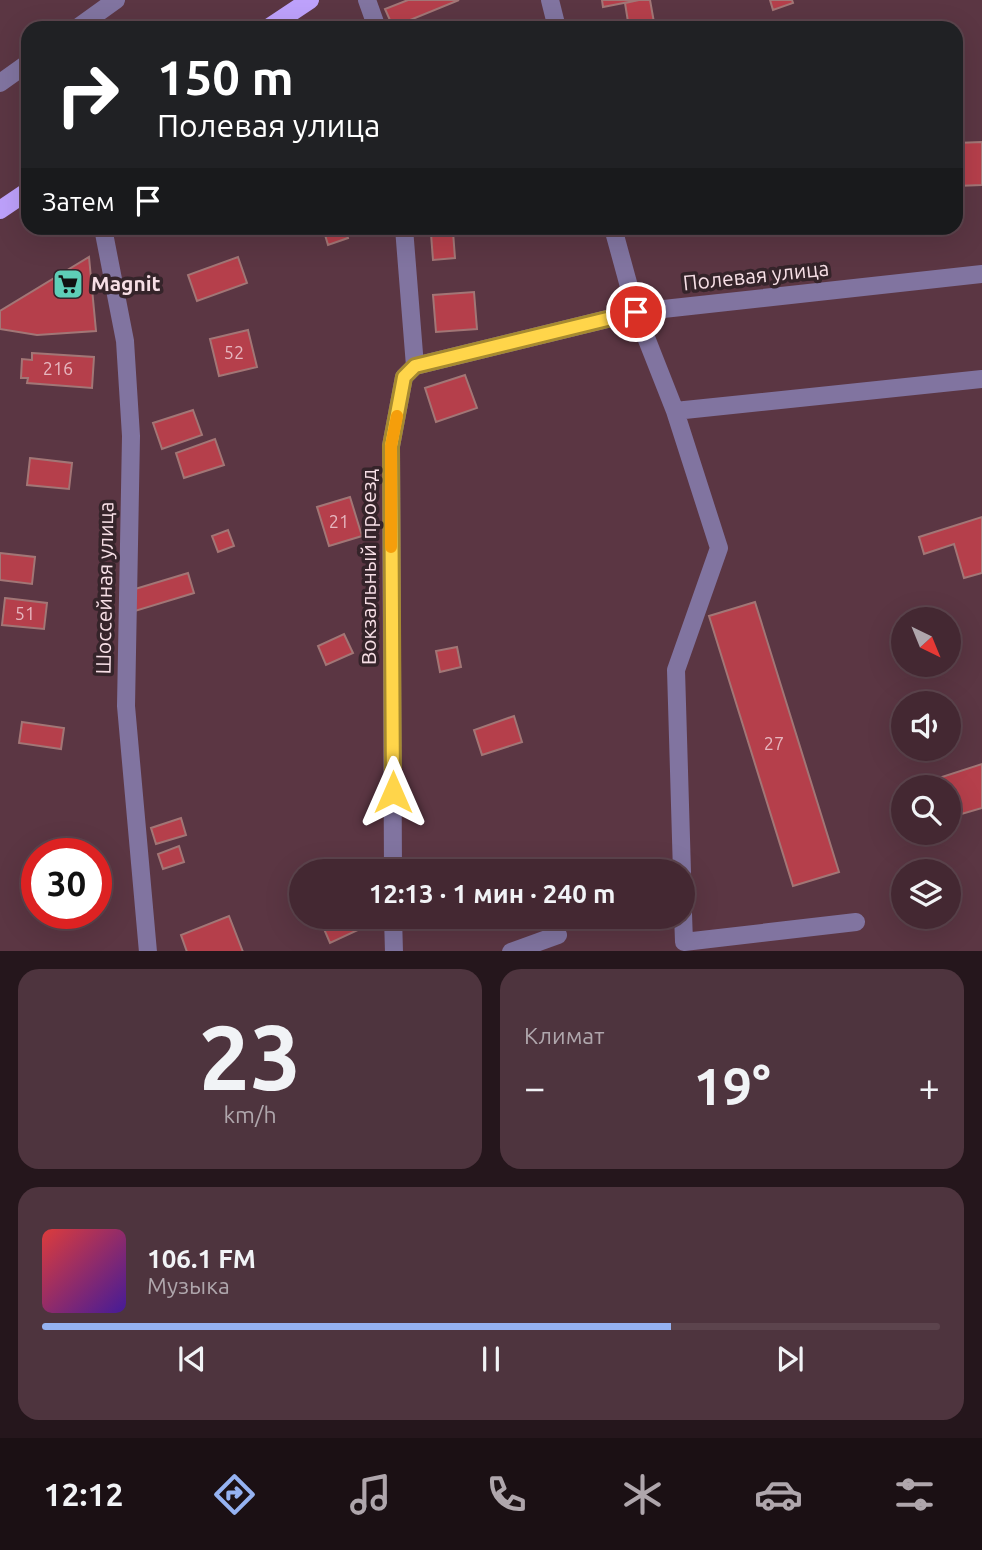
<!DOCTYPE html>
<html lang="ru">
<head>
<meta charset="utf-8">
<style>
	body { margin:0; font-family:Ubuntu,sans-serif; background:#4e343e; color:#f1f3f6; height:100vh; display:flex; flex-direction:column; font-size:26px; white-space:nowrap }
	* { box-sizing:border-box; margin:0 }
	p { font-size:23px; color:#afa6ac }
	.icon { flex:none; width:38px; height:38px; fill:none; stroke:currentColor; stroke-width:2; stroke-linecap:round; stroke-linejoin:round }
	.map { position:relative; height:951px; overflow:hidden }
	.panel { display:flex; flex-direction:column; gap:18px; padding:18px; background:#25161c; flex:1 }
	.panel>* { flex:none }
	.guide { position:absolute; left:21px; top:21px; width:942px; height:214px; border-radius:21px; box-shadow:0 7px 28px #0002,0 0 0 2px #5c444d; background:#202124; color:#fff; overflow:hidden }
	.needle { width:46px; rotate:137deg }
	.tools { position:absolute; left:891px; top:607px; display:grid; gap:14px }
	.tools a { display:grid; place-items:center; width:70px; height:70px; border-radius:50%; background:#442832; box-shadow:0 7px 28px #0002,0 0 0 2px #5c444d; font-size:35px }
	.speed { position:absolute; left:21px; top:838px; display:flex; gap:14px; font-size:35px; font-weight:700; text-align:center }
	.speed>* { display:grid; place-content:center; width:91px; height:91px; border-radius:50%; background:#442832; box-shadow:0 7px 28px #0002,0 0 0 2px #5c444d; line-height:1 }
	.speed .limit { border:10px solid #d22; background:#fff; color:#111 }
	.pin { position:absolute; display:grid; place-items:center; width:60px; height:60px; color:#fff; margin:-30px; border:4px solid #fff; border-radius:50%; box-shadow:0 2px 7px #0007 }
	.me { position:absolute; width:77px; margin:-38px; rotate:0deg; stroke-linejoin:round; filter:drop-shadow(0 0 5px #0008) }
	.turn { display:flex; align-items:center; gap:24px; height:147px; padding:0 21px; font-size:32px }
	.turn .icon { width:91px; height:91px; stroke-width:2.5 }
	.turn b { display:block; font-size:49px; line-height:60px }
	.then { display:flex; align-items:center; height:66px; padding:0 21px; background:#0003; gap:14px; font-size:26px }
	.big { font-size:52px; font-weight:700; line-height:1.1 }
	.panel .tile { flex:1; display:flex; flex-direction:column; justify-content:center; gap:10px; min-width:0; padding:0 24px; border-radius:21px; background:#4e343e }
	.panel .dial { align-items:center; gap:0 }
	.dial b { font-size:91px; line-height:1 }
	.song { display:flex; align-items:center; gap:21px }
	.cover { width:84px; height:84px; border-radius:10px; background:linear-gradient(135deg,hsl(0 70% 55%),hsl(260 70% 35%)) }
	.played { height:7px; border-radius:4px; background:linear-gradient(90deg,#95b2f1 70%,#5c444d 70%) }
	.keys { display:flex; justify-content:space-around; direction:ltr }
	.heat { display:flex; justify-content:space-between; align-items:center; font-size:38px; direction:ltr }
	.panel .tiles { flex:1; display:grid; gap:18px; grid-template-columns:1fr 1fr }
	.tile:last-child { grid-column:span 2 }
	.trip { position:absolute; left:289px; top:859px; width:406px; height:70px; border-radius:35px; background:#442832; box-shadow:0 7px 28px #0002,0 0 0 2px #5c444d; font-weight:700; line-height:70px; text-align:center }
	.dock { display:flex; height:112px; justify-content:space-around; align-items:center; background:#1b1014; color:#afa6ac }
	.dock .icon { width:49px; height:49px }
	.dock .selected { color:#95b2f1 }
	.dock b { font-size:32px; color:#f1f3f6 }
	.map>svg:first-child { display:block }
	.building { fill:#b53f4b; stroke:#a27676; stroke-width:2 }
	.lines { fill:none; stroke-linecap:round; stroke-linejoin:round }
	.minor { stroke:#8174a0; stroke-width:18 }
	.major { stroke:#bda1fb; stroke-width:18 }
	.route-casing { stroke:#a68a30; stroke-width:18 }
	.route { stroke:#ffd54a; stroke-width:12 }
	.slow { stroke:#f59e0b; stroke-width:12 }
	.labels { text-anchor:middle; stroke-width:7; stroke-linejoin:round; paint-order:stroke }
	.number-label { font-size:18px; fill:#e6b7bf }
	.street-label { font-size:21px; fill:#f7dfe6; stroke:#35242a }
	.poi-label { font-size:21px; font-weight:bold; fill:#f7dfe6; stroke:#35242a; text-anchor:start }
</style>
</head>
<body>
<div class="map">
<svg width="982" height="952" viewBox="0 0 982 952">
	<rect width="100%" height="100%" fill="#5b3643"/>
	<path class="building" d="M408,0H459L393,27L385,9Z
		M602,0H639L603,7Z
		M639,0H650L655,28H629L625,3Z
		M770,0H792L793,3L773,10Z
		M535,22L537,28H510Z
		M982,142V185L957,186L956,143Z
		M323,228H348H345L348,238L328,245Z
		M453,232L455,258L433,260L431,234Z
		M89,257L96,331L37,335L0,329V311Z
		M238,257L247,283L197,301L188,275Z
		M474,292L477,329L436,332L433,295Z
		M248,330L257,367L219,376L210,339Z
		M32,353L94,357L92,388L27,383L28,378H21L22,359L32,360Z
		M465,375L477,408L436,422L425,388Z
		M193,410L202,435L162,449L153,423Z
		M215,439L224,465L184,478L176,453Z
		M30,458L72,463L69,489L27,485Z
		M350,497L362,536L329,546L317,507Z
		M982,517V573L964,578L954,544L924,554L919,537Z
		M228,530L234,546L218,552L212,536Z
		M0,553L35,557L32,584L0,580Z
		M188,573L194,593L135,611V589Z
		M5,598L47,603L44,629L2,625Z
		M755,602L839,872L793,886L709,616Z
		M344,634L353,653L326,665L318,646Z
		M457,647L461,667L440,672L436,651Z
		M514,716L522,742L482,755L474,730Z
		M22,722L64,728L61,749L19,743Z
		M982,764V808L948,818V788H908Z
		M181,818L186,835L156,844L151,828Z
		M179,846L184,862L163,869L158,854Z
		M479,859L484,872H449Z
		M229,916L243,952H187L181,935Z
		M331,917H371L373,923L330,943L321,922Z"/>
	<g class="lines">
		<path class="minor" d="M367,0L377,28
			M550,0L557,28
			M77,28L116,0
			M0,83L28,63
			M103,228L125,341L131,436L126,706L148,952
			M613,228L636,312L675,411L982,379
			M415,366L636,312L982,274
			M675,411L719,548L676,670L682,872
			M393,872L391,446L404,377L415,366L404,228
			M682,885L684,942L856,922
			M393,917L394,952
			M511,952L558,935"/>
		<path class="major" d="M268,28L310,0
			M0,210L28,191"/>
	</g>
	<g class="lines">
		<g class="route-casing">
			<path id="route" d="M393,792L391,446L404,377L415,366L636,312"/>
		</g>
		<use href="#route" class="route"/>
		<path class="slow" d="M391,547V446L397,416"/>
	</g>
	<defs>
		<g id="supermarket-square" transform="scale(1.575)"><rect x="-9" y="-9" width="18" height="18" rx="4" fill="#5eceb7" stroke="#35242a"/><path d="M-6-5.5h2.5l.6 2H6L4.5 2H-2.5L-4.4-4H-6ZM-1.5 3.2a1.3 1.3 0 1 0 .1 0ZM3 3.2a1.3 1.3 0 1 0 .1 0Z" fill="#111"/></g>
	</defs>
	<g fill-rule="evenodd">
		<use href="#supermarket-square" x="68" y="284"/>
	</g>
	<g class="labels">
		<g class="number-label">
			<text x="234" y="359">52</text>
			<text x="58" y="375">216</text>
			<text x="339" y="528">21</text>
			<text x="25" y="620">51</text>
			<text x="774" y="750">27</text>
		</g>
		<g class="street-label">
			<text transform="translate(756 276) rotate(-6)" y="7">Полевая улица</text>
			<text transform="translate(369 567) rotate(-90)" y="7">Вокзальный проезд</text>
			<text transform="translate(105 588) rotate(-89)" y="7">Шоссейная улица</text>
		</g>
		<g class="poi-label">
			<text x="91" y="291">Magnit</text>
		</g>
	</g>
</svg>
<div class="tools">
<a><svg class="needle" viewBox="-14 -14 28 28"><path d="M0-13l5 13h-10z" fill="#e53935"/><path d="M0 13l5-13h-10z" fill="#afa6ac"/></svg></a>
<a><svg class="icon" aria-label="sound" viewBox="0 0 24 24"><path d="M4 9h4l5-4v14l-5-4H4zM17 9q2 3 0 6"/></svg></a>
<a><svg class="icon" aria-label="search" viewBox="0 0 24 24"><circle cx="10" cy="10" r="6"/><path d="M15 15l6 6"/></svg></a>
<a><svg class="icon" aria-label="layers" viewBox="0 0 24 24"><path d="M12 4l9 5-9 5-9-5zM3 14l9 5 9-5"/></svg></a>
</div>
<div class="speed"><div class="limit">30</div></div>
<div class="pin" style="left:636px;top:312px;background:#d93025"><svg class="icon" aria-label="arrive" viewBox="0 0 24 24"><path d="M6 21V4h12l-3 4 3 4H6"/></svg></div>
<svg class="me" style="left:393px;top:792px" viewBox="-20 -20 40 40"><path d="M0-17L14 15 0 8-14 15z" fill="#ffd54a" stroke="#fff" stroke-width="4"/></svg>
<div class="trip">12:13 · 1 мин · 240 m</div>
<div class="guide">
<div class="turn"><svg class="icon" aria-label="right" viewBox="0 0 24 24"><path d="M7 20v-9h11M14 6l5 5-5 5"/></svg><div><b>150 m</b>Полевая улица</div></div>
<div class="then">Затем<svg class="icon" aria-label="arrive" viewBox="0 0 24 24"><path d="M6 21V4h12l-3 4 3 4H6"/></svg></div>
</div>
</div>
<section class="panel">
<div class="tiles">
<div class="tile dial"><b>23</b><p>km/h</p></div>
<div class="tile"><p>Климат</p>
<div class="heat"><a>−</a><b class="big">19°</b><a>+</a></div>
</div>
<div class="tile">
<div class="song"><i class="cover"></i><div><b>106.1 FM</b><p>Музыка</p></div></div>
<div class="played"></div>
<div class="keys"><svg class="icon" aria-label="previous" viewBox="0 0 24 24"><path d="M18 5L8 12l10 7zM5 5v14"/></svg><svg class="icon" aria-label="pause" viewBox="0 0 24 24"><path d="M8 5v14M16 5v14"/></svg><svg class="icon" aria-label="next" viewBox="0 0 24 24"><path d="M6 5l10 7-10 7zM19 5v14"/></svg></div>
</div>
</div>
</section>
<nav class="dock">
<b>12:12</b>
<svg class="icon selected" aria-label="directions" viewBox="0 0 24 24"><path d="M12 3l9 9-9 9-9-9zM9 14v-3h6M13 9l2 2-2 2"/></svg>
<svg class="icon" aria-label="music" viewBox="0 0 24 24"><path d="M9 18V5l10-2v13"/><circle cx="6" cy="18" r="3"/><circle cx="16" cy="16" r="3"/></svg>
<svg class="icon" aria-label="phone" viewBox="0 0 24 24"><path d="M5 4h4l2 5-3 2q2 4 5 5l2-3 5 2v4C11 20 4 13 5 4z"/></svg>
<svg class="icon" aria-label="climate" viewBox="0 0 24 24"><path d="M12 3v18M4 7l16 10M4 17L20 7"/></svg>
<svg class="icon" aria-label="car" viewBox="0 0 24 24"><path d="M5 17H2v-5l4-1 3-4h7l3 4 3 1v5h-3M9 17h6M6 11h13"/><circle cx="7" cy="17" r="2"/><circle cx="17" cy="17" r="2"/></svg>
<svg class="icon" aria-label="filters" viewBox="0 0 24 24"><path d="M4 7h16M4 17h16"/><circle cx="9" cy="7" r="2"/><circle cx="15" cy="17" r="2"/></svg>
</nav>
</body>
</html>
